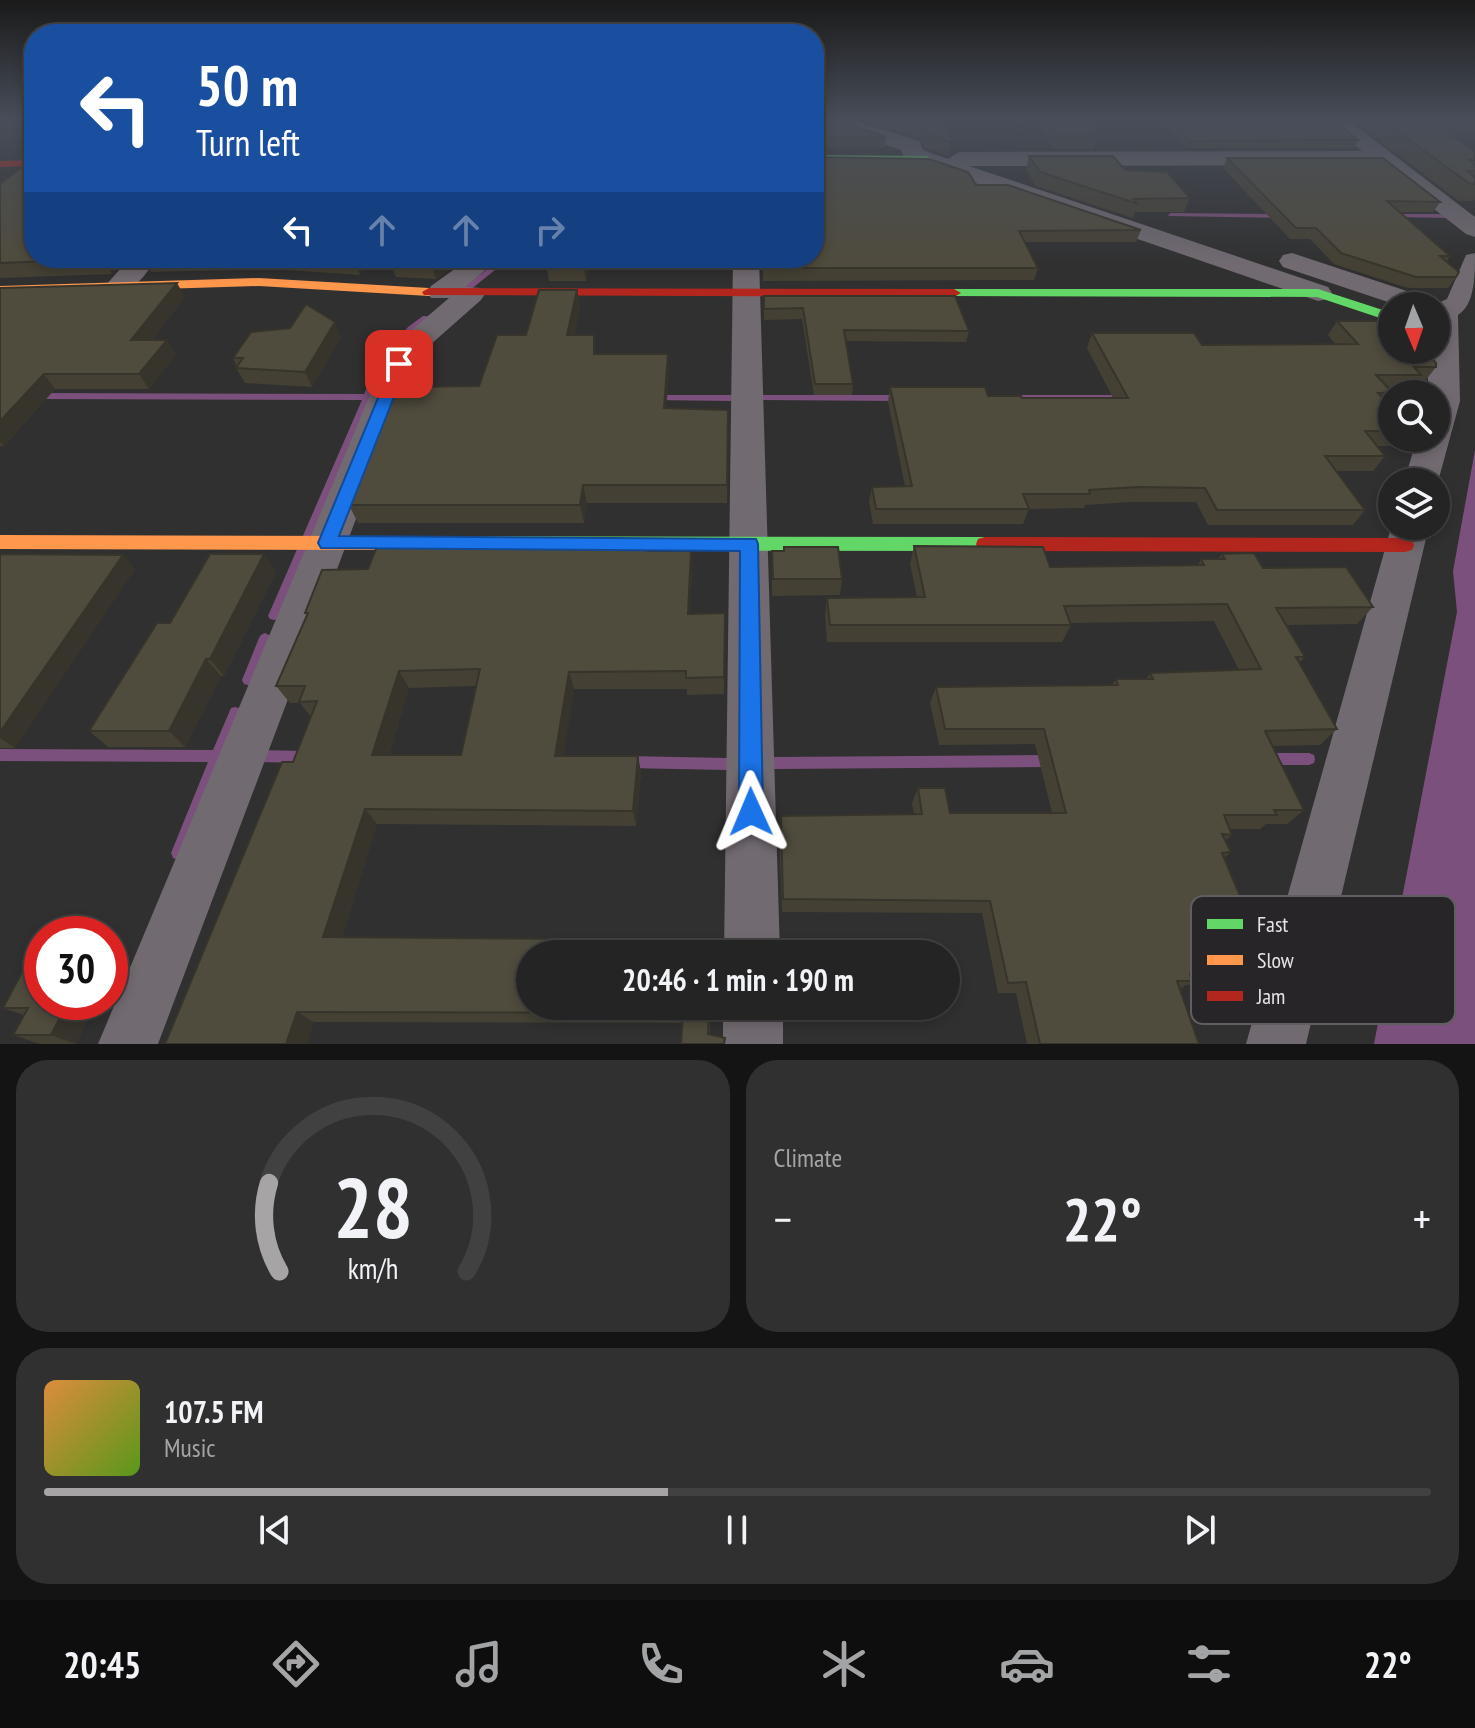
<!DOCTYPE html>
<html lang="en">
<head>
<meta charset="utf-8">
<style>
	body { margin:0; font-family:"PT Sans Narrow",sans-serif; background:#303031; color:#f1f3f6; height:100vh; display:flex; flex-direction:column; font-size:30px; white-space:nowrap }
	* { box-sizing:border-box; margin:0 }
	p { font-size:26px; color:#a3a4a6 }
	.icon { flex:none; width:44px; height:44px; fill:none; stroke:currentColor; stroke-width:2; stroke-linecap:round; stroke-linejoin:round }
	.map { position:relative; height:1044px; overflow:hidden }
	.side { display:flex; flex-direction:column; gap:16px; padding:16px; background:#141414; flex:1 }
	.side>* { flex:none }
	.hud { position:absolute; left:24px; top:24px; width:800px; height:244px; border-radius:32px; box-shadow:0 4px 12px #0003,0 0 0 2px #414141; background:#1a4fa0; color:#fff; overflow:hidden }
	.needle { width:52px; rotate:178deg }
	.tools { position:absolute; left:1378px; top:292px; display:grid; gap:16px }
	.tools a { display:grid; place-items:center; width:72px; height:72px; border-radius:50%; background:#242424; box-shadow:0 4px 12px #0003,0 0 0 2px #414141; font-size:40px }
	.speed { position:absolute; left:24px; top:916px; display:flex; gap:16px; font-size:40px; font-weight:700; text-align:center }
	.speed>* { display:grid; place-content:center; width:104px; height:104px; border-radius:50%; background:#242424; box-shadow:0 4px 12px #0003,0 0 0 2px #414141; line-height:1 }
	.speed .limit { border:12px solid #d22; background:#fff; color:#111 }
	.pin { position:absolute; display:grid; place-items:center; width:68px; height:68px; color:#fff; margin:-34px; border-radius:16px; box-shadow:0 4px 12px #0006 }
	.me { position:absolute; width:88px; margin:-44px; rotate:359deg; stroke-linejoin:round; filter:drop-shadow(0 0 6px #0008) }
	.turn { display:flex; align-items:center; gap:28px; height:168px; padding:0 40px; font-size:36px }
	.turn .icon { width:104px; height:104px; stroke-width:2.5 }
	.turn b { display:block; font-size:56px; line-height:68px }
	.lanes { display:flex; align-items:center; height:76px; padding:0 40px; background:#0003; justify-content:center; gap:40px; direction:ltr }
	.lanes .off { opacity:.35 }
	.big { font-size:60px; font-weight:600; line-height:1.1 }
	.side .card { flex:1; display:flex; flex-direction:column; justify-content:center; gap:12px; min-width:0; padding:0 28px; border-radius:32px; background:#303031 }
	.side .dial { align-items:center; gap:0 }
	.dial svg { height:208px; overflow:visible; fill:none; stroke:#414141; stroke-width:7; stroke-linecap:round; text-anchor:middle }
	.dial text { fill:#f1f3f6; stroke:none }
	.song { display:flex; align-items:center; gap:24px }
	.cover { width:96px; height:96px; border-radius:12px; background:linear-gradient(135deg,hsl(30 70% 55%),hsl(90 70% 35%)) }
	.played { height:8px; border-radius:4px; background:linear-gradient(90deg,#a6a4a5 45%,#414141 45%) }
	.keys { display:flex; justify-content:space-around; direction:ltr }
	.heat { display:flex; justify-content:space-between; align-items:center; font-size:44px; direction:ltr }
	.side .tiles { flex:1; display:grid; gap:16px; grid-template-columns:1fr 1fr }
	.card:last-child { grid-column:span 2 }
	.trip { position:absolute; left:516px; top:940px; width:444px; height:80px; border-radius:40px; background:#242424; box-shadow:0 4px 12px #0003,0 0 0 2px #414141; font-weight:600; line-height:80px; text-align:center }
	.tabs { display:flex; height:128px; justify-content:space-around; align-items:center; background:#0e0e0e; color:#a3a4a6 }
	.tabs .icon { width:56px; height:56px }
	.tabs .current { color:#a6a4a5 }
	.tabs b { font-size:36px; color:#f1f3f6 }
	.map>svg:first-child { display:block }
	.water { fill:#7c507c }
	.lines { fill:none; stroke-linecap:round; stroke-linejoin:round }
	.stream { fill:#7c507c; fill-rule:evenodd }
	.street { fill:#716a71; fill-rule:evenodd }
	.fast { fill:#63d668; fill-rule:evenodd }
	.slow { fill:#ff974d; fill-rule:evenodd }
	.jam { fill:#b3261e; fill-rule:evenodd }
	.wall { fill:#444034; fill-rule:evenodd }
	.shaded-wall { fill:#37342b }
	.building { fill:#4f4b3d; stroke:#37342b; stroke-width:2; fill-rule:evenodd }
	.route { fill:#1a73e8; stroke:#114b97; stroke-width:2 }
	.key { fill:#272527; stroke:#605e60; stroke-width:2 }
	.key-label { font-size:22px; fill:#e5e3e4 }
</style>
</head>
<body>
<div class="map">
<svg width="1475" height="1044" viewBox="0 0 1475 1044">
	<rect width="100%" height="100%" fill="#303030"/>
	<path class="water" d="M1475,450V1044H1374L1457,612L1453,571Z"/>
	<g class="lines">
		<path class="stream" d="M1171,213L1281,214L1284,216L1281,218L1169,216L1168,215Z
			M1393,214H1451L1454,216L1451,218L1391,217L1390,216Z
			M503,258H510L465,294H459V290Z
			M423,316H426L430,318L414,331L385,366L280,616L278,619L274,620L270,619L268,616L362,400L38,399L34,396L38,393L364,394L378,363L408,327Z
			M655,395H732L736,398L732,401L652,400L651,398L652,396Z
			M761,395H899L903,398L899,401L758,400L757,398L758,396Z
			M1011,395H1127L1131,398L1127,401L1008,400L1007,398L1008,396Z
			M265,633L269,635L271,638L254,680L252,684L248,685L244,684L242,680L259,638L261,635Z
			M235,707L239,708L241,712L183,858L178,860L173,858L171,853L208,762L0,761V749L213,750L231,708Z
			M256,750L308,751L312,753L314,757L312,761L308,763L256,762L252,760L250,756L252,752Z
			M1267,753H1309L1314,755L1315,759L1314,763L1309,765H1267L1262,763L1261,759L1262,755Z
			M1051,755L1056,757L1057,761L1056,765L1051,767L775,769L770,767L769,763L770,759L775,757Z
			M628,756L726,758L731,760L732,764L731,768L726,770L628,768L623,766L622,762L623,758Z"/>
		<path class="street" d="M822,120H853L919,141L923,150L948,159L959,152L1362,151L1325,120H1348L1475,217V237L1466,234L1378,165L969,166L1328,287L1332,293L1328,299L1318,301L905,159L901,150L825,124Z
			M1292,253L1440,302L1447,299L1466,255L1475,253C1475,277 1475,304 1458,315L1460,401L1436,489V482H1404L1417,438H1436V394H1428V350H1436V306H1400L1283,267L1279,261L1283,255Z
			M130,258H157C145,275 132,297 109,292L105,286Z
			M470,258H500L465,287L481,288L485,294L481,300L430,345L414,365L158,1044H98L383,364L408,333L449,298H431L427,292L431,286Z
			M733,258H759L780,954H724Z
			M1392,524L1429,526L1306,1044H1246Z
			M723,1006H783V1044H723Z"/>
		<path class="fast" d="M814,155L927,156L932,159L927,162L814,161Z
			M954,289H1318L1392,313V322L1317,297L949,296L947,293Z
			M380,536L985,537L992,539L994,544L992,549L985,551L380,550L373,548L371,543L373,538Z"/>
		<path class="slow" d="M259,278L429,288L436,292L429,296L259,286L0,294V286Z
			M0,535L380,536L387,538L389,543L387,548L380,550L0,549Z"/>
		<path class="jam" d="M34,160V166L0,167V161Z
			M429,288L954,289L961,293L954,297L424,295L422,292Z
			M985,537L1405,538L1412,540L1414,545L1412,550L1405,552L985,551L978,549L976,544L978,539Z"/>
	</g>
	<path class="wall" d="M814,120L886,137L885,148L814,147Z
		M860,120H941L953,141L950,154L948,156L925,148L920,138Z
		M1035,120H1087L1098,134L1093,149H1053Z
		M1160,120H1255L1259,123L1358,140L1354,148H1186Z
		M1353,120H1475V133H1461L1458,139L1475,151V199L1474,201H1459Z
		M1029,156L1125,170L1190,198L1184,212H1135L1133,218L1036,186L1026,169Z
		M1227,158L1440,202L1433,212H1400L1450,256L1447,262L1456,277L1448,288H1408L1334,264L1310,239H1290L1223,168Z
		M0,184L127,258L112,274L0,278Z
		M976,185L1141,230L1136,242H1025L1038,268L1034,280L763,281V258H814Z
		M142,258H368L360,275L273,269L151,272Z
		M465,258L436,279L396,277L392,267Z
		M548,258H591L586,281H549L546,264Z
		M0,288L185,297L152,340H167L176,355L149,389H55L4,446H0Z
		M577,290L580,307L574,335L596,354L669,371L666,408L728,410L727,503H587L584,523H358L349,505L479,386L526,335Z
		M764,296L969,331L966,342L846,341L853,384L852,395H814L802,319L764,320Z
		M1337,321L1436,367L1425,381H1416L1410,389H1389L1392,392L1385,401L1392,408V438H1402L1396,446H1377L1385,456L1373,471H1336L1365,510L1353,525H1208L1196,502H1131L1085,505L1084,508L1029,509L1023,524H873L869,501L872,487L905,486L888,402L890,387L1022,398H1113L1087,348L1092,333L1202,345L1335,344L1328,335Z
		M341,337L312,387L245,383L236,368L237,367L233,358Z
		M649,545V551H691L692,569L690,614L725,613L724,694L687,695V689H574L563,756H638L641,773L636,826L377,824L342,937L710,940L711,954H530V1006H710V1034L725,1044L682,1023L314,1022L165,1044L293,762L311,717L300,703H290L276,686L307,616L305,613L368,569ZM476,686L461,755H389L409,688Z
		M914,546L1050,567L1198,565L1201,559H1218L1222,554L1373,607L1357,624L1286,625L1305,657L1299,663L1337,729L1320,745L1273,746L1304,810L1287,824H1266L1260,829H1230L1232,835L1225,841L1231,852L1224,858L1250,920L1274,952L1265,957L1272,973L1254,984L1186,985L1180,989L1199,1044H1027L1016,993H998L982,913L782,912L779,830L781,816L914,814L912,803L918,788L950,813H1052L1035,744L939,745L930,703L936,687L1112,685L1116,679H1146L1150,673L1239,670L1214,621L1070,623L1071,625L1062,642H827L825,615L827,598L917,597L910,564Z
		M772,551L842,579L840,595L772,596Z
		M0,554L123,555L135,569L15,748H0Z
		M264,554L276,572L224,676H221L185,747H108L89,731Z
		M42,1002H96L76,1044H40L13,1035L24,1015L3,1008Z"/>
	<path class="shaded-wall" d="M953,141L950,154L948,156L950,142Z
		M105,258H127L112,274L103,259Z
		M355,258H368L360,275L354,260Z
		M448,258H465L436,279L433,269Z
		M585,258H591L586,281L583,264Z
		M177,283L185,297L140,355L131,340Z
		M577,290L580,307L570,352L567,335Z
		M335,322L341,337L312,387L305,372Z
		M167,340L176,355L149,389L139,374Z
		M668,354L669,371L665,426L664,408Z
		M44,374L55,389L4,446L0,442V421Z
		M583,485L587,503L584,523L580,505Z
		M691,551L692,569L689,632L688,614Z
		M264,554L276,572L224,676L210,659Z
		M123,555L135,569L15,748L0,738V732Z
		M206,659L221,676L185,747L169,731Z
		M399,671L409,688L384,771L372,755Z
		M569,672L574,689L561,772L555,756Z
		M638,756L641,773L636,826L633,811Z
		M365,809L377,824L338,949L323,937Z
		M110,952L118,957L110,974Z
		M68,1002H96L76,1044L51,1035Z
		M297,1012L314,1022L307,1044H286Z"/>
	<path class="building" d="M814,120H836L886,137H814Z
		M905,120H941L953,141L950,142L927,134L922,125Z
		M1048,120H1087L1098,134H1057Z
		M1170,120H1255L1259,123L1338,124L1358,140L1189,141Z
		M1382,120H1454L1465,127H1441L1475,151V160H1469L1475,165V171H1467L1475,177V184H1470Z
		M34,148V258H105L103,259L0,263V184L28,162L29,152Z
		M1029,156H1113L1125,170L1167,172L1190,198L1133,199L1138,204L1040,172Z
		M814,157L929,159L968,172L976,185H1008L1141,230L1019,231L1038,268H763V258H814Z
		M1227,158H1383L1440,202L1387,201L1450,256H1440L1459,272L1456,277H1416L1341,253L1316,228H1296Z
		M318,258H355L354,260Z
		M399,258H448L433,269L392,267Z
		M548,258H585L583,264H546Z
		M177,283L131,340H167L139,374H44L0,421V288Z
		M539,290H577L567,335H594V354H668L664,408L728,410L727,485H583L580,505H349L395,387L479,386L497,335H526Z
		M764,296H955L969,331L844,330L853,384H815L803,308L764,309Z
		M306,304L335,322L305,372L236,368L243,358H233L251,332L290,328Z
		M1337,321H1392V350H1425L1436,363V367H1414L1421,375H1376L1392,392L1378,393L1392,408V431H1365L1385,456H1325L1365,510H1217L1205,488L1138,487L1089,490L1090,494H1023L1029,509H876L872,487L912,486L890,387H985L988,396H1021L1022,398H1128L1092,333H1194L1202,345L1358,344Z
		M378,544L649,545L648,551H691L688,614L725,613L724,677L686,678V671L569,672L555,756H638L633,811L365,809L323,937L710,940V954H530V1006H709L708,1034L725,1038L724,1044H681L683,1013L297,1012L286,1044H165L282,762H293L317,701L299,702L305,686H276L308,613H305L322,570L368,569ZM480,669L461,755H372L399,671Z
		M914,546L1043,547L1050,567L1204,565L1201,559H1225L1222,554L1254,553L1263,568L1346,567L1373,607L1276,608L1305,657H1296L1337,729L1265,731L1304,810H1274L1277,815H1224L1232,835L1222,834L1231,852L1222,853L1250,920H1261L1274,952H1263L1272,973L1190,974L1192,981H1177L1199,1044H1040L1026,982L1008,983L990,901L783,899L781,816L922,814L918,788H945L950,813H1066L1044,729H945L936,687L1118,685L1116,679H1153L1150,673L1261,669L1227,604L1064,606L1071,625H830L827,598L925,597Z
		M784,547H838L842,579H773L772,551H784Z
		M0,554L123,555L0,732Z
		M210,554H264L210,659H206L169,731H89L157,623H170Z
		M37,944L42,945V1002H68L51,1035H13L28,1008H3Z"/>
	<linearGradient id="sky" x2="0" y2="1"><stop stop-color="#1a1a1a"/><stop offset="0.45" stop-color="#484e59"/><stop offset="1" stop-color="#484e59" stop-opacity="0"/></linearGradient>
	<rect width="1475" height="266" fill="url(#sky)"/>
	<path class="route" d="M399,360L407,364L339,536L756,539L758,544L763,812L760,821L751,824L743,821L739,812L740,551L321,548L318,543L392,364Z"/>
	<rect x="1191" y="896" width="264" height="128" rx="12" class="key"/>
	<rect x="1207" y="919" width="36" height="10" fill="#63d668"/>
	<rect x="1207" y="955" width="36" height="10" fill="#ff974d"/>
	<rect x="1207" y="991" width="36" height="10" fill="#b3261e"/>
	<g class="key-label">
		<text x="1257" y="932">Fast</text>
		<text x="1257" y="968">Slow</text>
		<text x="1257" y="1004">Jam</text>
	</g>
</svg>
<div class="tools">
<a><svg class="needle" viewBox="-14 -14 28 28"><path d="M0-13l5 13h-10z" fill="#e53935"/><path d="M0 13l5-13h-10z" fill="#a3a4a6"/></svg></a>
<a><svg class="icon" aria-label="search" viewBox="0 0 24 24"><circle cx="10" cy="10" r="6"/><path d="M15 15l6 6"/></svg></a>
<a><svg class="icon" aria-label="layers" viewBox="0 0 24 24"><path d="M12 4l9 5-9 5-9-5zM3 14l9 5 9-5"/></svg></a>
</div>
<div class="speed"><div class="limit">30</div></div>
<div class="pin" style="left:399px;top:364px;background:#d93025"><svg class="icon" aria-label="arrive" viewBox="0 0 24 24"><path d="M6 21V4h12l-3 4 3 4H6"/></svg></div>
<svg class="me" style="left:751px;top:812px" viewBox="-20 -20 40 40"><path d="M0-17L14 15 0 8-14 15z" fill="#1a73e8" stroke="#fff" stroke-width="4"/></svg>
<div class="trip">20:46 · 1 min · 190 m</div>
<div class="hud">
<div class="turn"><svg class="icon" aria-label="left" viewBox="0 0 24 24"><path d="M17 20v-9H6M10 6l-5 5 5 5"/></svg><div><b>50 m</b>Turn left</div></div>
<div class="lanes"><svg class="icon" aria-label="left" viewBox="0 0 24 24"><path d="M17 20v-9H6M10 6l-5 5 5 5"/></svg><svg class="icon off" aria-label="ahead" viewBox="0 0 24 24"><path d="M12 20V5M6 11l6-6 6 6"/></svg><svg class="icon off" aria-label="ahead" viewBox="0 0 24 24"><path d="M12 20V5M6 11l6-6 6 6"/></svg><svg class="icon off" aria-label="right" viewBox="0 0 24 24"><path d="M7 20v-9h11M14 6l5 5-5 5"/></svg></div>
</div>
</div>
<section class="side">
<div class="tiles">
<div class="card dial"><svg viewBox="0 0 100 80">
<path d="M14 69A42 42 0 1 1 86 69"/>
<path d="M14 69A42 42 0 0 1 10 35" stroke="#a6a4a5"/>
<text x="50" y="56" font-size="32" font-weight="700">28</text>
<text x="50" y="72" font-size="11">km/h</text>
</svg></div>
<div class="card"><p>Climate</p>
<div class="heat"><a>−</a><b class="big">22°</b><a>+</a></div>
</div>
<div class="card">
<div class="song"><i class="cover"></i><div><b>107.5 FM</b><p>Music</p></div></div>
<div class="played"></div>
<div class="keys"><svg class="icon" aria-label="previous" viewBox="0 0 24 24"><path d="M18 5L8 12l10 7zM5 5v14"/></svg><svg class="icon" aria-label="pause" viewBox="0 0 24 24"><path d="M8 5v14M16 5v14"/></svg><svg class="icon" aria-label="next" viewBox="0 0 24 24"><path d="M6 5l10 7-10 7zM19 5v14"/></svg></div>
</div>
</div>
</section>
<nav class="tabs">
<b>20:45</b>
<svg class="icon current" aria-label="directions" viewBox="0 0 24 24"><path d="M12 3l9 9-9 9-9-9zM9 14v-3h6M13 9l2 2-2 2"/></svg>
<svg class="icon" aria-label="music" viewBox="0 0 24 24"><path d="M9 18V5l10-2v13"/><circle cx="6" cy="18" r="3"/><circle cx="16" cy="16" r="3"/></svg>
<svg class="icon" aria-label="phone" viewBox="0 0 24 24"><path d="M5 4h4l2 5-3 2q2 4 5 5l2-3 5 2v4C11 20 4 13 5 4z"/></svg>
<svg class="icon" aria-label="climate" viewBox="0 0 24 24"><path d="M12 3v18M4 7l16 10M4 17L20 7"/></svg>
<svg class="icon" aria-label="car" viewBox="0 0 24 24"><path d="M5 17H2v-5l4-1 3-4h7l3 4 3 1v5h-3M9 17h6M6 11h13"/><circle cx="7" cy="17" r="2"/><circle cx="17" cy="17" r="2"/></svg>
<svg class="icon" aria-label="filters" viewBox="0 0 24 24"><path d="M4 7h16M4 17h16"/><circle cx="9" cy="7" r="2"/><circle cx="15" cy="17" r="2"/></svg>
<b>22°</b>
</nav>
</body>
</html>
